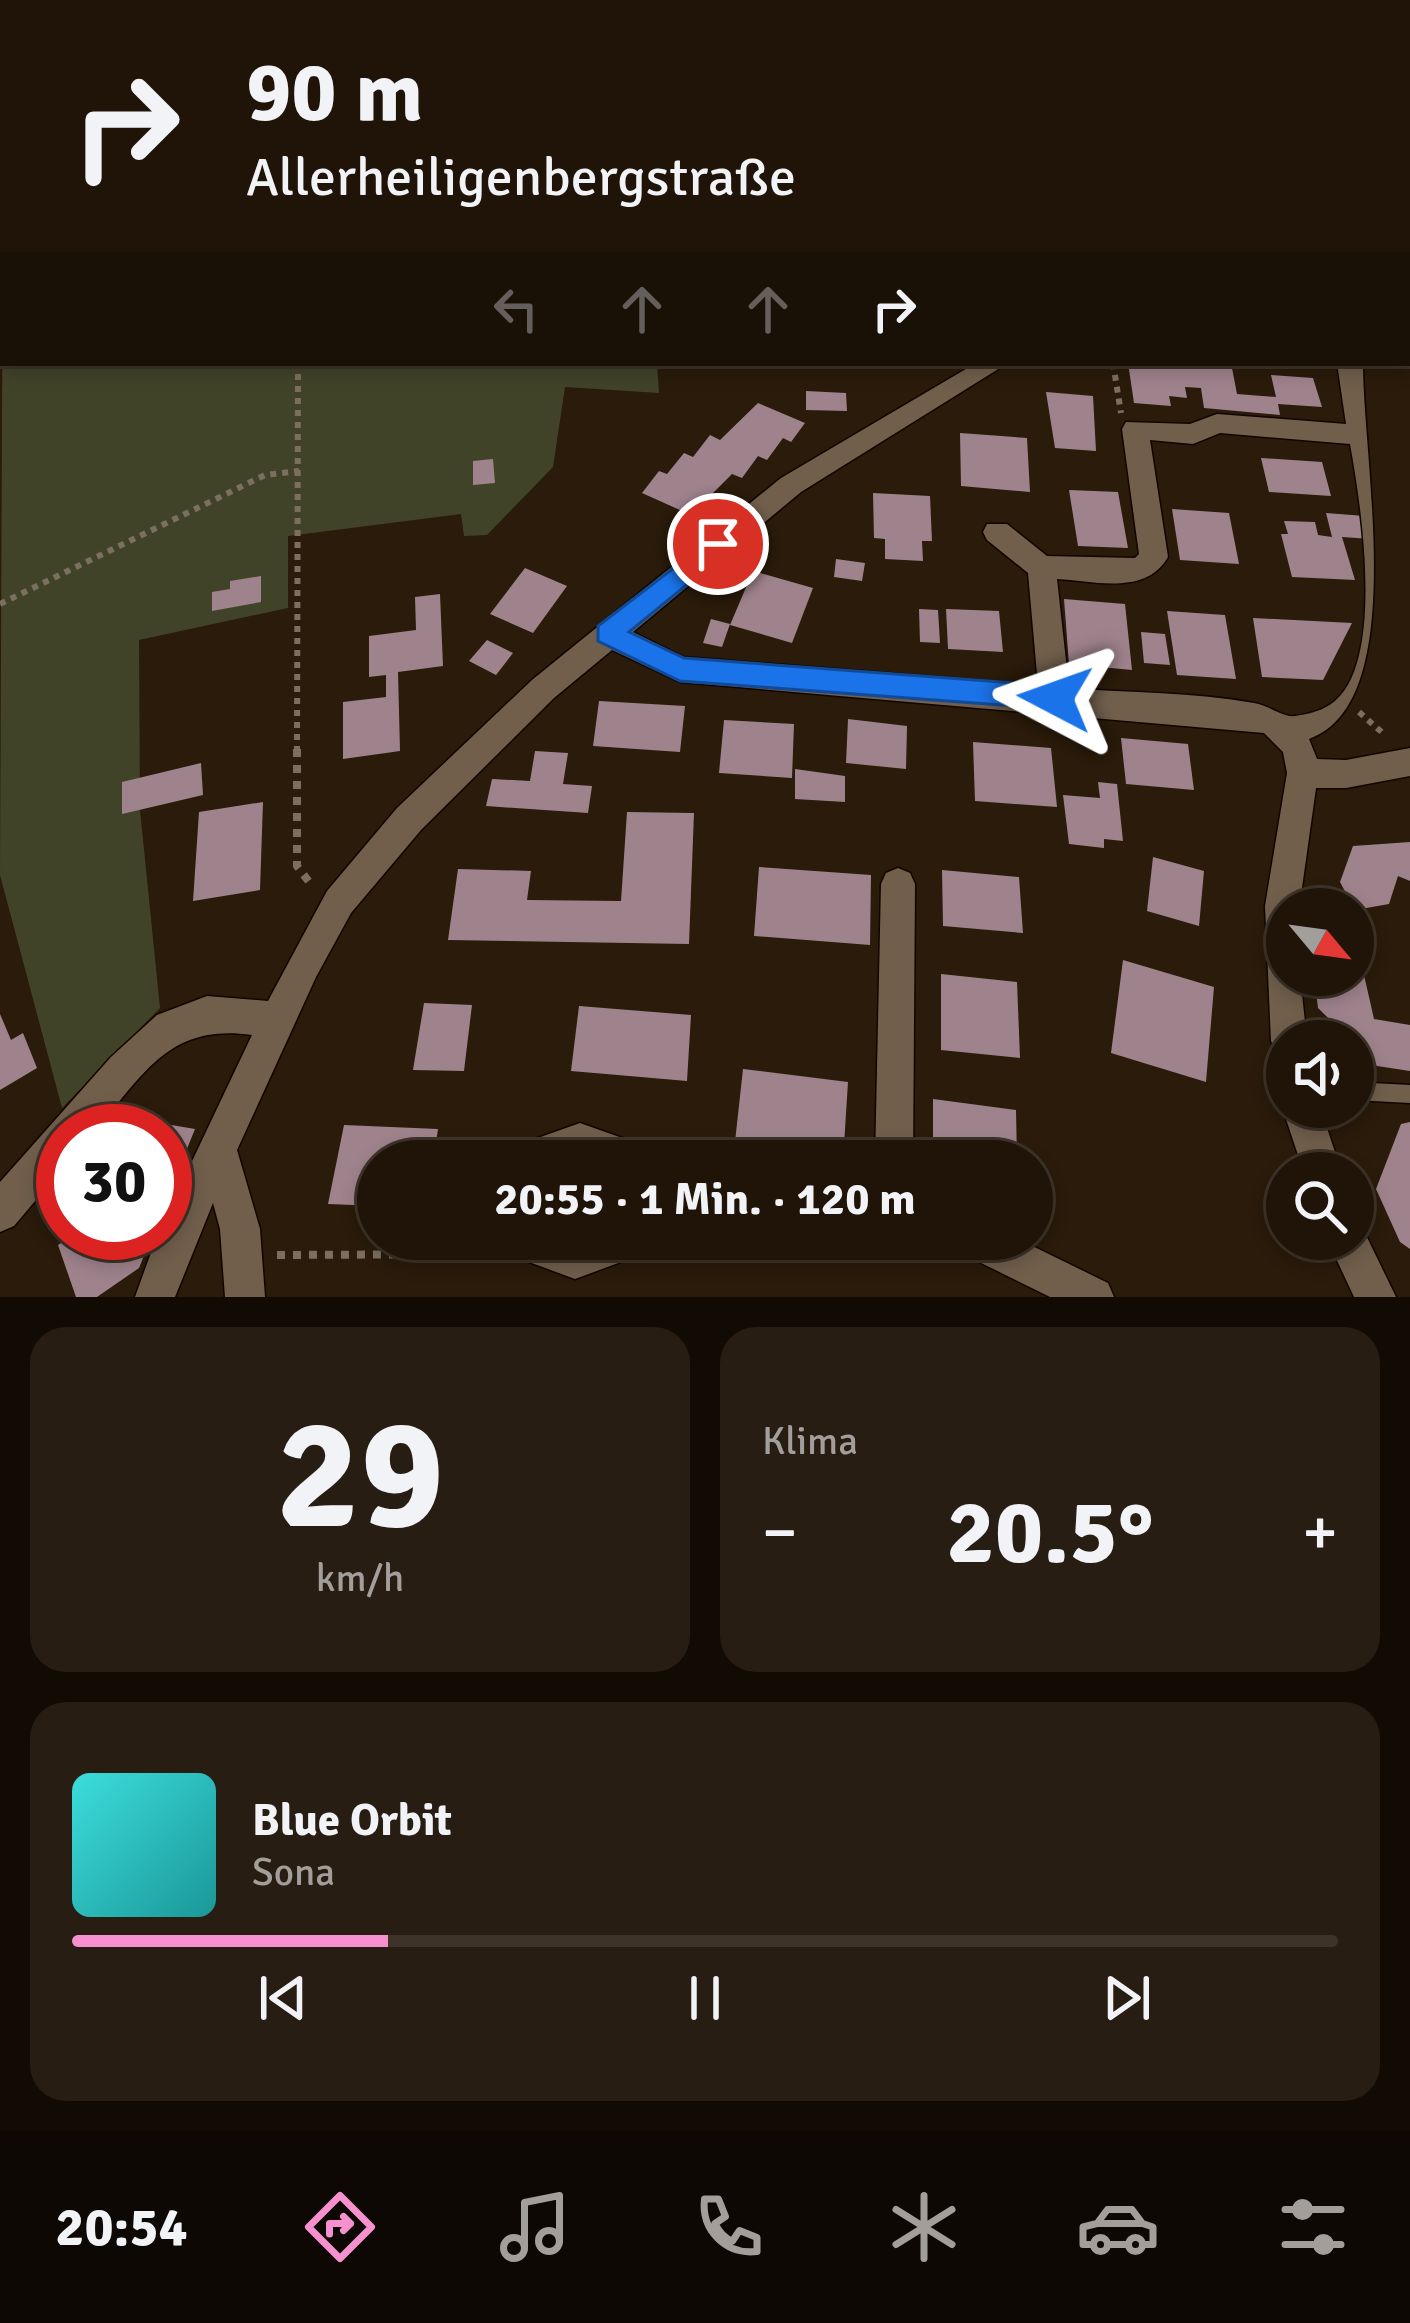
<!DOCTYPE html>
<html lang="de">
<head>
<meta charset="utf-8">
<style>
	body { margin:0; font-family:Signika,sans-serif; background:#281d12; color:#f1f3f6; height:100vh; display:flex; flex-direction:column; font-size:45px; white-space:nowrap }
	* { box-sizing:border-box; margin:0 }
	p { font-size:39px; color:#a29e9c }
	.icon { flex:none; width:66px; height:66px; fill:none; stroke:currentColor; stroke-width:2; stroke-linecap:round; stroke-linejoin:round }
	.map { position:relative; height:1297px; overflow:hidden }
	.side { display:flex; flex-direction:column; gap:30px; padding:30px; background:#120b04; flex:1 }
	.side>* { flex:none }
	.banner { position:absolute; left:0px; top:0px; width:1410px; height:366px; box-shadow:0 6px 18px #0003,0 0 0 3px #3d3329; background:#201408; color:#f1f3f6; overflow:hidden }
	.needle { width:78px; rotate:119deg }
	.tools { position:absolute; left:1266px; top:888px; display:grid; gap:24px }
	.tools a { display:grid; place-items:center; width:108px; height:108px; border-radius:50%; background:#201408; box-shadow:0 6px 18px #0003,0 0 0 3px #3d3329; font-size:60px }
	.speed { position:absolute; left:36px; top:1104px; display:flex; gap:24px; font-size:60px; font-weight:700; text-align:center }
	.speed>* { display:grid; place-content:center; width:156px; height:156px; border-radius:50%; background:#201408; box-shadow:0 6px 18px #0003,0 0 0 3px #3d3329; line-height:1 }
	.speed .limit { border:18px solid #d22; background:#fff; color:#111 }
	.pin { position:absolute; display:grid; place-items:center; width:102px; height:102px; color:#fff; margin:-51px; border:6px solid #fff; border-radius:50%; box-shadow:0 3px 12px #0007 }
	.me { position:absolute; width:132px; margin:-66px; rotate:274deg; stroke-linejoin:round; filter:drop-shadow(0 0 9px #0008) }
	.turn { display:flex; align-items:center; gap:42px; height:252px; padding:0 48px; font-size:54px }
	.turn .icon { width:156px; height:156px; stroke-width:2.5 }
	.turn b { display:block; font-size:84px; line-height:102px }
	.lanes { display:flex; align-items:center; height:114px; padding:0 48px; background:#0003; justify-content:center; gap:60px; direction:ltr }
	.lanes .off { opacity:.35 }
	.big { font-size:90px; font-weight:800; line-height:1.1 }
	.side .widget { flex:1; display:flex; flex-direction:column; justify-content:center; gap:18px; min-width:0; padding:0 42px; border-radius:36px; background:#281d12 }
	.side .dial { align-items:center; gap:0 }
	.dial b { font-size:156px; line-height:1 }
	.song { display:flex; align-items:center; gap:36px }
	.cover { width:144px; height:144px; border-radius:18px; background:linear-gradient(135deg,hsl(180 70% 55%),hsl(180 70% 35%)) }
	.played { height:12px; border-radius:6px; background:linear-gradient(90deg,#f790ce 25%,#3d3329 25%) }
	.keys { display:flex; justify-content:space-around; direction:ltr }
	.heat { display:flex; justify-content:space-between; align-items:center; font-size:66px; direction:ltr }
	.side .tiles { flex:1; display:grid; gap:30px; grid-template-columns:1fr 1fr }
	.widget:last-child { grid-column:span 2 }
	.trip { position:absolute; left:357px; top:1140px; width:696px; height:120px; border-radius:60px; background:#201408; box-shadow:0 6px 18px #0003,0 0 0 3px #3d3329; font-weight:800; line-height:120px; text-align:center }
	.menu { display:flex; height:192px; justify-content:space-around; align-items:center; background:#0d0803; color:#a29e9c }
	.menu .icon { width:84px; height:84px }
	.menu .current { color:#f790ce }
	.menu b { font-size:54px; color:#f1f3f6 }
	.map>svg:first-child { display:block }
	.green { fill:#414329 }
	.building { fill:#9f838c }
	.lines { fill:none; stroke-linecap:round; stroke-linejoin:round }
	.service-casing { stroke:#120500; stroke-width:3 }
	.minor-casing { stroke:#120500; stroke-width:3 }
	.trunk-casing { stroke:#120500; stroke-width:3 }
	.path-far1 { stroke:#7c6f60; stroke-width:6; stroke-dasharray:6 6; stroke-linecap:butt }
	.path { stroke:#7c6f60; stroke-width:8; stroke-dasharray:8 8; stroke-linecap:butt }
	.service { fill:#715f4c; fill-rule:evenodd }
	.minor { fill:#715f4c; fill-rule:evenodd }
	.trunk { fill:#bd7066; fill-rule:evenodd }
	.route { fill:#1a73e8; stroke:#114b97; stroke-width:3 }
</style>
</head>
<body>
<div class="map">
<svg width="1410" height="1297" viewBox="0 0 1410 1297">
	<rect width="100%" height="100%" fill="#2a1b0a"/>
	<path class="green" d="M3,190V363H657L659,393L565,387L553,467L487,535L464,536L461,514L288,536V608L139,640L140,810L160,1008L62,1108L0,875Z"/>
	<path class="building" d="M1128,363L1232,368L1237,394L1276,397L1271,375L1313,378L1322,407L1278,404L1280,415L1204,408L1201,388L1185,387L1187,398L1169,396L1171,406L1134,403Z
		M806,391L846,393L847,411L806,410Z
		M1046,392L1093,396L1096,451L1055,448Z
		M758,403L805,423L791,442L783,438L767,460L758,456L742,478L732,474L691,515L642,493L659,471L667,474L684,453L693,457L710,435L720,440Z
		M960,433L1027,438L1030,492L961,486Z
		M1261,458L1322,462L1331,496L1269,492Z
		M493,459L495,483L473,485V461Z
		M1069,490L1118,492L1128,548L1078,546Z
		M873,493L930,496L932,541H922L923,561L885,559V539L874,538Z
		M1172,509L1229,513L1239,564L1180,560Z
		M1326,513L1365,516L1371,539L1342,537L1355,580L1292,577L1281,534H1288L1284,521L1315,522L1318,535L1332,537Z
		M836,559L865,563L862,581L834,577Z
		M525,568L567,586L533,633L490,614Z
		M753,571L813,588L792,643L730,625Z
		M261,576V602L212,611V592L230,589V581Z
		M440,594L443,666L398,672L400,751L343,759V702L386,697V675L369,677V636L416,630L415,597Z
		M1064,599L1125,604L1132,670L1069,664Z
		M919,609L938,610L940,643L920,642Z
		M946,609L999,611L1003,652L948,649Z
		M1167,611L1225,615L1236,679L1177,675Z
		M1253,618L1352,623L1323,680L1262,677Z
		M711,619L730,624L722,647L703,643Z
		M1141,632L1165,634L1170,665L1144,663Z
		M487,640L513,653L496,675L469,661Z
		M599,701L685,706L680,752L593,746Z
		M848,719L907,726L906,769L846,763Z
		M724,720L794,724L792,778L719,773Z
		M1121,738L1188,744L1194,790L1126,784Z
		M973,742L1051,748L1057,807L975,801Z
		M535,751L568,753L563,784L592,786L588,813L486,806L492,779L530,781Z
		M201,763L203,795L122,814V782Z
		M795,769L845,776V802L795,799Z
		M1098,782L1117,784L1123,841L1104,839V848L1069,844L1063,795L1100,798Z
		M263,802L260,890L193,901L199,812Z
		M627,812L694,813L689,944L448,940L458,869L531,871L527,900L621,901Z
		M1410,842V881L1398,876L1389,904L1355,910L1340,882L1353,846Z
		M1153,857L1204,871L1199,926L1147,911Z
		M759,867L871,875L870,945L754,936Z
		M942,870L1019,877L1023,933L943,926Z
		M1123,960L1214,987L1206,1082L1111,1053Z
		M1353,965L1364,975L1374,1019L1410,1025V1071L1377,1066L1318,1008L1314,975H1353Z
		M941,974L1017,982L1020,1058L941,1050Z
		M424,1003L472,1005L464,1071L413,1070Z
		M579,1006L691,1015L687,1081L571,1071Z
		M0,1014L11,1040L23,1033L37,1068L0,1090Z
		M743,1069L848,1082L843,1161L734,1151Z
		M933,1099L1016,1110L1017,1161H933Z
		M136,1119L195,1129L165,1203V1131H130Z
		M1410,1122V1249L1400,1242L1376,1189L1401,1124Z
		M344,1125L438,1129L433,1161H378V1206L328,1204Z
		M77,1233H153L139,1268L97,1297H76L58,1245Z"/>
	<g class="lines">
		<g class="service-casing">
			<path id="service" d="M1353,1082L1410,1085V1103L1353,1100Z"/>
		</g>
		<g class="minor-casing">
			<path id="minor" d="M1007,0H1028L1031,3H1010Z
				M1211,0H1231L1232,3H1212Z
				M976,363H1008L801,492L633,632L683,657L1038,685L1028,573L987,540L983,532L987,524H1007L1047,556L1135,558L1139,554L1122,429L1126,422L1190,424L1217,414L1346,424L1337,363H1363C1363,464 1410,703 1309,739L1317,759L1346,760L1410,748V776L1346,788H1316L1299,909H1287V975H1300L1307,1041H1287V1058L1276,1054L1271,1041L1265,906L1287,773L1283,752L1264,733L680,682L612,650L554,698L421,830L351,913L316,977L237,1150L260,1229L265,1297H225L220,1229L213,1203L175,1297H135L158,1233H165V1218L252,1035C169,1023 144,1074 95,1131H63V1168L14,1226L0,1232V1182L111,1057L157,1015L207,996L268,1001L327,891L397,808L532,680L781,478ZM1220,433L1350,444C1360,499 1390,678 1324,708C1317,712 1297,717 1289,716C1277,713 1266,705 1254,703C1194,692 1130,693 1069,688L1057,579C1094,581 1146,596 1168,557L1150,440L1193,444Z
				M898,868L910,873L915,884L913,1161H875L881,884L886,873Z
				M1287,1095V1107H1320L1342,1173H1304L1282,1107Z
				M580,1123L625,1139L640,1161H520L535,1139Z
				M1353,1221L1361,1225L1396,1297H1354L1327,1239H1353Z
				M514,1239H637L621,1262L575,1279L529,1262Z
				M955,1239H1018L1108,1283L1114,1297H1050L961,1253Z"/>
		</g>
		<g class="trunk-casing">
			<path id="trunk" d="M442,0H464L466,3H444Z
				M0,65H3L0,80Z
				M0,109H3V125H0Z
				M3,171V187L0,188V172Z"/>
		</g>
		<path class="path-far1" d="M1113,363L1121,413
			M0,604L265,475L299,471
			M1359,712L1385,735
			M297,752L298,363"/>
		<path class="path" d="M297,749V866L313,887
			M277,1255L494,1254L502,1248"/>
		<use href="#service" class="service"/>
		<use href="#minor" class="minor"/>
		<use href="#trunk" class="trunk"/>
	</g>
	<path class="route" d="M718,534L730,544L727,552L629,632L684,658L1055,686L1069,698L1055,709L680,681L598,641V626Z"/>
</svg>
<div class="tools">
<a><svg class="needle" viewBox="-14 -14 28 28"><path d="M0-13l5 13h-10z" fill="#e53935"/><path d="M0 13l5-13h-10z" fill="#a29e9c"/></svg></a>
<a><svg class="icon" aria-label="sound" viewBox="0 0 24 24"><path d="M4 9h4l5-4v14l-5-4H4zM17 9q2 3 0 6"/></svg></a>
<a><svg class="icon" aria-label="search" viewBox="0 0 24 24"><circle cx="10" cy="10" r="6"/><path d="M15 15l6 6"/></svg></a>
</div>
<div class="speed"><div class="limit">30</div></div>
<div class="pin" style="left:718px;top:544px;background:#d93025"><svg class="icon" aria-label="arrive" viewBox="0 0 24 24"><path d="M6 21V4h12l-3 4 3 4H6"/></svg></div>
<svg class="me" style="left:1055px;top:698px" viewBox="-20 -20 40 40"><path d="M0-17L14 15 0 8-14 15z" fill="#1a73e8" stroke="#fff" stroke-width="4"/></svg>
<div class="trip">20:55 · 1 Min. · 120 m</div>
<div class="banner">
<div class="turn"><svg class="icon" aria-label="right" viewBox="0 0 24 24"><path d="M7 20v-9h11M14 6l5 5-5 5"/></svg><div><b>90 m</b>Allerheiligenbergstraße</div></div>
<div class="lanes"><svg class="icon off" aria-label="left" viewBox="0 0 24 24"><path d="M17 20v-9H6M10 6l-5 5 5 5"/></svg><svg class="icon off" aria-label="ahead" viewBox="0 0 24 24"><path d="M12 20V5M6 11l6-6 6 6"/></svg><svg class="icon off" aria-label="ahead" viewBox="0 0 24 24"><path d="M12 20V5M6 11l6-6 6 6"/></svg><svg class="icon" aria-label="right" viewBox="0 0 24 24"><path d="M7 20v-9h11M14 6l5 5-5 5"/></svg></div>
</div>
</div>
<section class="side">
<div class="tiles">
<div class="widget dial"><b>29</b><p>km/h</p></div>
<div class="widget"><p>Klima</p>
<div class="heat"><a>−</a><b class="big">20.5°</b><a>+</a></div>
</div>
<div class="widget">
<div class="song"><i class="cover"></i><div><b>Blue Orbit</b><p>Sona</p></div></div>
<div class="played"></div>
<div class="keys"><svg class="icon" aria-label="previous" viewBox="0 0 24 24"><path d="M18 5L8 12l10 7zM5 5v14"/></svg><svg class="icon" aria-label="pause" viewBox="0 0 24 24"><path d="M8 5v14M16 5v14"/></svg><svg class="icon" aria-label="next" viewBox="0 0 24 24"><path d="M6 5l10 7-10 7zM19 5v14"/></svg></div>
</div>
</div>
</section>
<nav class="menu">
<b>20:54</b>
<svg class="icon current" aria-label="directions" viewBox="0 0 24 24"><path d="M12 3l9 9-9 9-9-9zM9 14v-3h6M13 9l2 2-2 2"/></svg>
<svg class="icon" aria-label="music" viewBox="0 0 24 24"><path d="M9 18V5l10-2v13"/><circle cx="6" cy="18" r="3"/><circle cx="16" cy="16" r="3"/></svg>
<svg class="icon" aria-label="phone" viewBox="0 0 24 24"><path d="M5 4h4l2 5-3 2q2 4 5 5l2-3 5 2v4C11 20 4 13 5 4z"/></svg>
<svg class="icon" aria-label="climate" viewBox="0 0 24 24"><path d="M12 3v18M4 7l16 10M4 17L20 7"/></svg>
<svg class="icon" aria-label="car" viewBox="0 0 24 24"><path d="M5 17H2v-5l4-1 3-4h7l3 4 3 1v5h-3M9 17h6M6 11h13"/><circle cx="7" cy="17" r="2"/><circle cx="17" cy="17" r="2"/></svg>
<svg class="icon" aria-label="filters" viewBox="0 0 24 24"><path d="M4 7h16M4 17h16"/><circle cx="9" cy="7" r="2"/><circle cx="15" cy="17" r="2"/></svg>
</nav>
</body>
</html>
